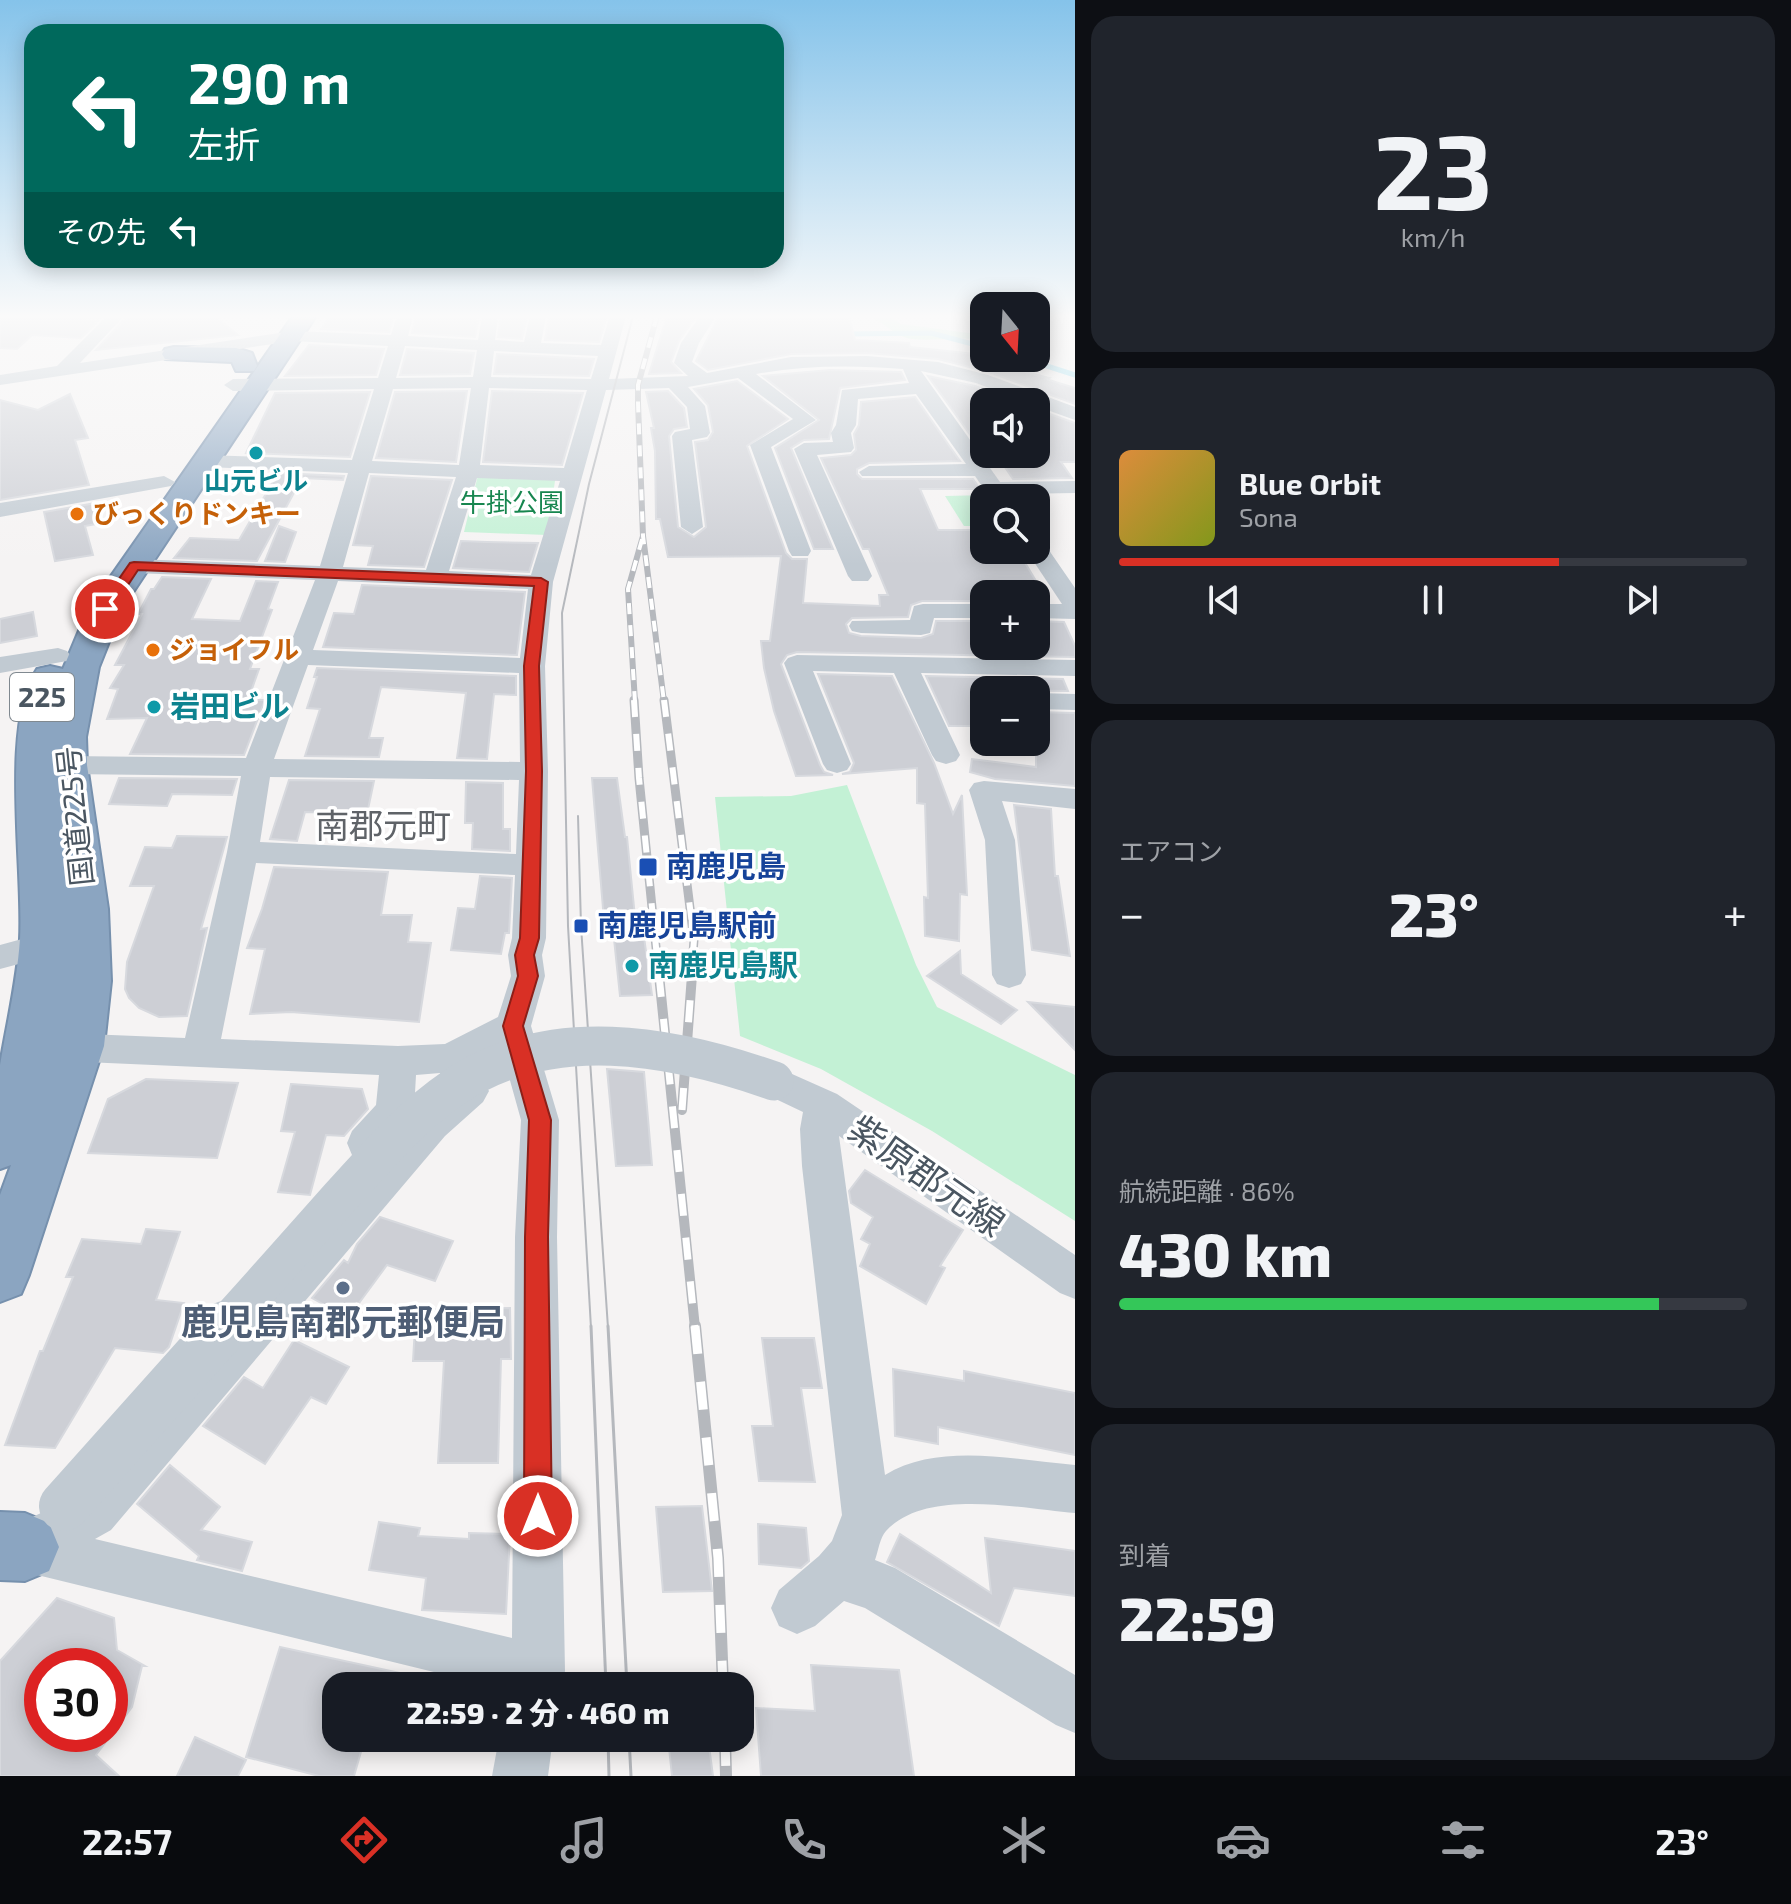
<!DOCTYPE html>
<html lang="ja">
<head>
<meta charset="utf-8">
<style>
	body { margin:0; font-family:"Exo 2","Noto Sans JP",sans-serif; background:#20242c; color:#f1f3f6; height:100vh; display:flex; flex-direction:column; font-size:30px; white-space:nowrap }
	* { box-sizing:border-box; margin:0 }
	p { font-size:26px; color:#9ea1a6 }
	.icon { flex:none; width:44px; height:44px; fill:none; stroke:currentColor; stroke-width:2; stroke-linecap:round; stroke-linejoin:round }
	.map { position:relative; flex:1; overflow:hidden }
	.side { display:flex; flex-direction:column; gap:16px; padding:16px; background:#0d0f14; width:716px }
	.side>* { flex:none }
	.guide { position:absolute; left:24px; top:24px; width:760px; height:244px; border-radius:24px; box-shadow:0 4px 20px #0003; background:#00695c; color:#fff; overflow:hidden }
	.needle { width:52px; rotate:162deg }
	.tools { position:absolute; left:970px; top:292px; display:grid; gap:16px }
	.tools a { display:grid; place-items:center; width:80px; height:80px; border-radius:16px; background:#171b24; box-shadow:0 4px 20px #0003; font-size:40px }
	.speed { position:absolute; left:24px; top:1648px; display:flex; gap:16px; font-size:40px; font-weight:700; text-align:center }
	.speed>* { display:grid; place-content:center; width:104px; height:104px; border-radius:50%; background:#171b24; box-shadow:0 4px 20px #0003; line-height:1 }
	.speed .limit { border:12px solid #d22; background:#fff; color:#111 }
	.pin { position:absolute; display:grid; place-items:center; width:68px; height:68px; color:#fff; margin:-34px; border:4px solid #fff; border-radius:50%; box-shadow:0 2px 8px #0007 }
	.me { position:absolute; width:88px; margin:-44px; rotate:0deg; stroke-linejoin:round; filter:drop-shadow(0 0 6px #0008) }
	.turn { display:flex; align-items:center; gap:28px; height:168px; padding:0 32px; font-size:36px }
	.turn .icon { width:104px; height:104px; stroke-width:2.5 }
	.turn b { display:block; font-size:56px; line-height:68px }
	.then { display:flex; align-items:center; height:76px; padding:0 32px; background:#0003; gap:16px; font-size:30px }
	.big { font-size:60px; font-weight:800; line-height:1.1 }
	.side .tile { flex:1; display:flex; flex-direction:column; justify-content:center; gap:12px; min-width:0; padding:0 28px; border-radius:24px; background:#20242c }
	.side .dial { align-items:center; gap:0 }
	.dial b { font-size:104px; line-height:1 }
	.song { display:flex; align-items:center; gap:24px }
	.cover { width:96px; height:96px; border-radius:12px; background:linear-gradient(135deg,hsl(30 70% 55%),hsl(70 70% 35%)) }
	.played { height:8px; border-radius:4px; background:linear-gradient(90deg,#d93025 70%,#363941 70%) }
	.keys { display:flex; justify-content:space-around; direction:ltr }
	.heat { display:flex; justify-content:space-between; align-items:center; font-size:44px; direction:ltr }
	.charge { height:12px; border-radius:6px; background:linear-gradient(90deg,#34c759 86%,#363941 0) }
	.trip { position:absolute; left:322px; top:1672px; width:432px; height:80px; border-radius:24px; background:#171b24; box-shadow:0 4px 20px #0003; font-weight:800; line-height:80px; text-align:center }
	.tab-bar { display:flex; height:128px; justify-content:space-around; align-items:center; background:#090b0e; color:#9ea1a6 }
	.tab-bar .icon { width:56px; height:56px }
	.tab-bar .active { color:#d93025 }
	.tab-bar b { font-size:36px; color:#f1f3f6 }
	main { display:flex; flex:1; min-height:0 }
	.map>svg:first-child { display:block }
	.green { fill:#c3f1d5 }
	.lines { fill:none; stroke-linecap:round; stroke-linejoin:round }
	.stream { stroke:#90daee; stroke-width:5 }
	.building { fill:#cdcfd5; stroke:#d7d9de; stroke-width:2; fill-rule:evenodd }
	.highway-casing { stroke:#7690ad; stroke-width:4 }
	.minor { fill:#c1cad2; fill-rule:evenodd }
	.highway { fill:#8ba5c1; fill-rule:evenodd }
	.tram-far1 { stroke:#b5b8bd; stroke-width:2 }
	.tram { stroke:#b5b8bd; stroke-width:3 }
	.rail-far3-casing { stroke:#b5b8bd; stroke-width:6 }
	.rail-far2-casing { stroke:#b5b8bd; stroke-width:9 }
	.rail-far1-casing { stroke:#b5b8bd; stroke-width:10 }
	.rail-casing { stroke:#b5b8bd; stroke-width:12 }
	.rail-far3 { stroke:#fff; stroke-width:4; stroke-dasharray:11; stroke-linecap:butt }
	.rail-far2 { stroke:#fff; stroke-width:6; stroke-dasharray:17; stroke-linecap:butt }
	.rail-far1 { stroke:#fff; stroke-width:7; stroke-dasharray:22; stroke-linecap:butt }
	.rail { stroke:#fff; stroke-width:9; stroke-dasharray:28; stroke-linecap:butt }
	.minor-bridge-far1 { stroke:#c1cad2; stroke-width:39 }
	.minor-bridge { stroke:#c1cad2; stroke-width:50 }
	.route { fill:#d93025; stroke:#8d1f18; stroke-width:2 }
	.culture-dot { fill:#0f9aa8; stroke:#fff; stroke-width:3 }
	.food-dot { fill:#e8710a; stroke:#fff; stroke-width:3 }
	.transit-dot { fill:#1a4fb4; stroke:#fff; stroke-width:3 }
	.service-dot { fill:#5c6f8a; stroke:#fff; stroke-width:3 }
	.labels { text-anchor:middle; stroke-width:7; stroke-linejoin:round; paint-order:stroke }
	.far-culture-label { font-size:26px; font-weight:bold; fill:#0d838f; stroke:#fff }
	.far-park-label { font-size:26px; fill:#17864f; stroke:#fff }
	.far-food-label { font-size:26px; font-weight:bold; fill:#c56008; stroke:#fff; text-anchor:start }
	.shield { fill:#fff; stroke:#808990; stroke-width:2 }
	.shield-label { font-size:28px; font-weight:bold; fill:#4a5661 }
	.culture-label { font-size:30px; font-weight:bold; fill:#0d838f; stroke:#fff; text-anchor:start }
	.street-label { font-size:30px; fill:#4a5661; stroke:#fff }
	.transit-label { font-size:30px; font-weight:bold; fill:#164399; stroke:#fff; text-anchor:start }
	.quarter-label { font-size:34px; fill:#5f6368; stroke:#fff }
	.near-street-label { font-size:36px; fill:#4a5661; stroke:#fff }
	.near-service-label { font-size:36px; font-weight:bold; fill:#4e5e75; stroke:#fff }
</style>
</head>
<body>
<main>
<div class="map">
<svg width="1075" height="1776" viewBox="0 0 1075 1776">
	<rect width="100%" height="100%" fill="#f5f3f3"/>
	<path class="green" d="M866,316H889L901,324L984,335V341C959,335 937,342 912,339C895,337 883,320 866,316Z
		M479,471L556,474L547,535L464,532Z
		M988,495L990,498H984V526H964L945,496Z
		M847,785L916,965L937,1007L1075,1075V1221L932,1131L821,1069L740,1036L715,797L791,796Z"/>
	<g class="lines">
		<path class="stream" d="M843,334L931,333L984,347
			M1022,358L1075,375"/>
	</g>
	<path class="building" d="M0,316H94L90,319H100L81,338L32,335L17,349L0,348Z
		M331,316H394L389,332L321,329Z
		M416,316H479L475,337L412,333Z
		M501,316H527L522,339L498,337Z
		M549,316H607L599,342L545,340Z
		M667,316H696L679,341L671,362L681,373L649,374Z
		M719,316H849L855,340L909,343L910,347L984,355L985,362L1049,378L1046,379L1075,388V404L989,372L938,359L867,353L791,354L708,370L696,361Z
		M216,317L238,335L96,350L126,318Z
		M309,345L384,349L376,375L285,376Z
		M407,349L474,353L470,374L400,375Z
		M497,354L594,359L589,376L494,374Z
		M830,370L901,372L905,380L840,388L829,439L804,440L791,448L833,549H814L775,448L819,420L763,376Z
		M928,376L975,386L1018,402H984V448L981,450Z
		M737,381L788,419L747,446L786,553L792,559H807L803,603L880,606L879,595H888L869,549H863L821,458L851,455L856,450L854,434L859,425L861,402L915,397L960,461L869,463L857,469V474L862,479H973L980,489H920L938,530H984V550L1018,551L1048,601H1036V591H976L982,601H922L911,605L908,617L852,618L846,624L849,633L861,636L921,638L933,634L936,621H984V646H1036V621L1064,622L1075,646V657L797,652L787,655L781,664L820,765L824,772L833,775L796,776L774,711L764,668L761,641H770L781,556L668,557L660,519H656L655,451L651,428H654L646,392L668,391L684,408L687,427L674,429L669,436L678,527L694,537L706,527L695,442L708,440L713,432L708,405L694,389Z
		M467,391L456,462L376,458L395,392Z
		M492,391L583,393L562,465L483,462Z
		M370,392L350,457L246,453L275,393Z
		M70,394L88,438L75,440L89,485L0,500V400L38,410Z
		M1036,409L1075,423V462H1061L1072,478L1013,479L996,454H1036Z
		M278,473L344,476L343,480L302,478L257,561L174,558L190,538L239,540Z
		M371,476L452,480L424,567L368,565L373,546L353,545Z
		M96,503L102,523L85,526L93,555L55,561L44,512Z
		M279,526L296,532L285,562L265,561Z
		M461,541L487,542L538,543L529,572L453,568Z
		M162,577L211,579L192,619L240,621L256,581L278,582L268,609L272,610L250,669H259L248,700H265L244,755L130,754L147,718L107,719L118,689L110,688L124,665H115L142,614H138L151,589H154Z
		M362,585L525,592L517,655L323,647L334,613L354,614Z
		M33,612L37,636L0,643V619Z
		M317,668L516,676V695L494,694L487,759L457,758L466,693L381,687L369,738H383L379,757L305,756L320,709L307,708L317,677H314Z
		M818,674L892,676L934,763L953,814L962,795L967,895L960,894L959,941L925,936L924,897L928,898L925,804L917,803V768L842,774L850,772L854,763Z
		M926,676L1063,679L1068,691L984,690V726H949Z
		M1036,712L1075,713V786L995,779L970,772L972,759L1036,767Z
		M119,778L237,779L232,795L172,794L167,806L109,804Z
		M592,778H617L625,837H627L637,937H644L652,995L620,996L612,920H604Z
		M289,780L374,781L367,814L305,812L297,841L270,839Z
		M466,782L503,783V829H510V851L472,849L473,823H465Z
		M1014,805L1051,809L1055,876H1058L1070,956L1032,950Z
		M177,836L227,837L201,929L207,928L187,1016L159,1017L139,1008L129,998L125,989L127,962L154,886H130L145,847L172,848Z
		M274,867L388,872L381,915H412L408,942L431,943L419,1022L291,1012L250,1014L265,949L247,948L262,909Z
		M480,876L512,878L509,933H505L501,954L451,950L458,908L475,909Z
		M960,951L961,974L1017,1010L1001,1024L927,976Z
		M1028,1002L1075,1007V1050Z
		M607,1069L644,1072L652,1165L616,1166Z
		M146,1079L238,1083L217,1158L88,1153L108,1099Z
		M291,1084L362,1089L368,1109L344,1136L326,1135L310,1195L278,1192L295,1132L281,1131Z
		M865,1170L963,1230L940,1266L945,1268L926,1304L860,1266L870,1244L861,1239L873,1217L851,1203L849,1191Z
		M380,1217L453,1241L435,1281L387,1265L348,1318L312,1298L344,1260L348,1263L357,1244Z
		M146,1229L180,1232L156,1300L184,1303L169,1347L163,1353L115,1348L55,1448L5,1445L40,1351H43L73,1277H66L82,1239L141,1244Z
		M510,1308L511,1359H501L498,1463H438L444,1361H413L416,1310Z
		M762,1338H814L822,1388H801L815,1482L759,1481L752,1426H773Z
		M294,1340L349,1367L326,1404L311,1397L265,1464L203,1426L244,1377L263,1388Z
		M893,1369L964,1381V1371L1075,1393V1455L938,1427V1444L895,1436Z
		M170,1465L220,1507L201,1530L252,1542L242,1571L197,1560L199,1556L137,1504Z
		M702,1506L712,1591L663,1592L656,1507Z
		M379,1522L420,1528L418,1536L469,1539V1533L510,1534L506,1614L422,1610L426,1578L369,1570Z
		M758,1524L806,1528L809,1561L801,1568L759,1564Z
		M900,1534L991,1593L985,1538L1075,1551V1596L1014,1588L999,1626L887,1562Z
		M57,1598L114,1618L117,1650L145,1666H142L132,1707L96,1755L119,1776H0V1661ZM42,1666H110V1734H42Z
		M280,1647L414,1676L413,1686H336V1738H365L354,1776H319L246,1757Z
		M811,1665L899,1670L914,1776H761L756,1708L815,1711Z
		M195,1737L246,1760L238,1776H177Z
		M668,1738H708L713,1776H672Z"/>
	<g class="lines">
		<g class="highway-casing">
			<path id="highway" d="M293,316H316L122,609L99,667L86,737L87,765L108,909L111,981L104,1046L29,1275L21,1294L0,1302V1195L11,1165L0,1169C0,1135 0,1098 0,1065C7,1023 17,982 20,939C24,869 0,724 37,669L50,666L63,669L88,609Z
				M174,347L236,348L252,353L257,366L254,371H236L232,362L165,359L162,354L165,349Z
				M0,1512L25,1513L49,1523L59,1547L49,1571L25,1581L0,1580Z"/>
		</g>
		<path class="minor" d="M107,316H124L80,363L293,331L391,335L397,316H413L408,336L478,340L482,316H498L495,340L524,342L530,316H546L541,343L601,345L610,316H626L609,379L688,376L674,363L681,343L700,316H716L699,343L692,362L707,373L791,357L867,356L938,362L988,375L1075,407V420L1036,406V402H1026L976,383L921,371L1000,482L1075,481V493L1009,494L1012,498H990L975,476H862L859,472L869,466L966,464L916,394L858,399L856,425L851,433L854,448L851,452L817,455L872,576L868,581H852L848,576L794,449L804,443L833,442L831,433L836,425L842,390L909,383L903,369C854,365 805,365 756,374L816,420L771,447L811,551L808,556H792L789,551L750,445L793,419L738,378L688,387L705,406L710,433L707,437L692,440L703,527L692,534L681,527L672,436L675,432L690,429L687,407L669,388L606,390L553,582L545,666L548,771L546,938L542,955L545,976L531,1026L559,1120L557,1237L565,1671L562,1686H491L25,1572L7,1565L0,1547L7,1529L77,1496L417,1114L448,1087L440,1073L416,1075L414,1111L408,1122L380,1155L366,1159L352,1155L347,1143L352,1131L376,1105L379,1075L62,1061L49,1057L44,1047L49,1037L62,1033L185,1038L227,852L241,776L67,774L57,771L53,765L57,759L67,756L246,758L315,580L134,573L126,571L122,566L126,561L134,559L320,566L348,473L206,467L196,461L206,455L352,460L374,389L233,391L224,385L233,379L378,378L388,346L293,341L0,385V375L57,366ZM405,346L477,350L473,377L396,378ZM494,351L598,356L591,379L491,377ZM471,388L459,465L372,461L393,389ZM489,388L587,390L564,468L480,465ZM369,473L456,477L426,570L343,567ZM477,478L560,481L531,575L449,571ZM338,581L528,589L520,658L313,650ZM308,665L519,673L520,762L274,759ZM270,777L519,780L516,854L260,842ZM256,863L515,875L512,938L508,955L511,976L498,1017L445,1044L398,1046L221,1039ZM501,1048L521,1120L515,1237L512,1638L95,1539L111,1530L445,1136L483,1102L489,1091L473,1063Z
			M164,476L175,482L171,486L0,517V503Z
			M1036,541L1044,543L1075,588V619L1036,618V604H1062L1026,550H1036Z
			M923,604H984V618H934L930,633L921,635L861,633L852,631L849,626L852,621L910,620L914,606Z
			M58,648L67,651L71,656L67,661L0,673V657Z
			M797,655L1075,660V676L921,673L960,755L956,761L946,764L936,761L932,755L894,673L813,671L851,764L847,770L837,773L827,770L823,764L784,663L788,658Z
			M1036,693L1075,694V710L1036,709Z
			M984,781L1075,789V809L1002,801L1015,840L1026,975L1021,984L1009,988L997,984L992,975L985,840L969,790L974,783Z
			M44,933L56,936L61,945L56,954L0,969V945Z
			M774,1066L837,1094L1075,1255V1299L1060,1293L839,1136L885,1475C939,1442 1015,1460 1075,1465V1513C1022,1509 926,1487 886,1531C880,1537 878,1552 875,1560L895,1568L1075,1675V1733L1056,1725L865,1608L844,1601L815,1626L797,1634L779,1626L771,1608L779,1590L819,1556L832,1541L842,1515L802,1166L800,1129L803,1112L761,1092L755,1081L761,1070Z
			M499,1738H553L548,1776H492Z"/>
		<use href="#highway" class="highway"/>
		<path class="tram-far1" d="M578,816L581,926L608,1328
			M591,1328L568,926L562,613L589,484L633,316"/>
		<path class="tram" d="M591,1326L606,1686
			M608,1326L627,1686
			M608,1738L609,1776
			M629,1738L631,1776"/>
		<g class="rail-far3-casing">
			<path id="rail-far3" d="M657,316L638,385V403L643,536L664,702
				M635,702L628,589L643,536"/>
		</g>
		<g class="rail-far2-casing">
			<path id="rail-far2" d="M634,700L639,778L659,977
				M664,700L694,940L691,977"/>
		</g>
		<g class="rail-far1-casing">
			<path id="rail-far1" d="M659,975L695,1328
				M682,1110L692,975"/>
		</g>
		<g class="rail-casing">
			<path id="rail" d="M695,1326L718,1558L723,1686
				M725,1738L726,1776"/>
		</g>
		<use href="#rail-far3" class="rail-far3"/>
		<use href="#rail-far2" class="rail-far2"/>
		<use href="#rail-far1" class="rail-far1"/>
		<use href="#rail" class="rail"/>
		<path class="minor-bridge-far1" d="M223,1328C262,1285 301,1241 340,1197C376,1158 409,1118 453,1088C549,1022 672,1045 774,1081"/>
		<path class="minor-bridge" d="M64,1506L225,1326"/>
	</g>
	<linearGradient id="sky" x2="0" y2="1"><stop stop-color="#85c3ea"/><stop offset="0.56" stop-color="#fafafa"/><stop offset="1" stop-color="#fafafa" stop-opacity="0"/></linearGradient>
	<rect width="1075" height="565" fill="url(#sky)"/>
	<path class="route" d="M134,562L541,578L548,582L539,666L542,771L539,938L534,955L538,976L523,1026L551,1120L548,1237L552,1516L547,1526L538,1530L528,1526L524,1516L525,1237L529,1120L503,1026L518,976L515,955L520,938L526,771L524,666L534,586L138,570L110,612H100L98,609L130,563Z"/>
	<g class="culture-dot">
		<circle cx="256" cy="453" r="8"/>
		<circle cx="154" cy="707" r="8"/>
		<circle cx="632" cy="966" r="8"/>
	</g>
	<g class="food-dot">
		<circle cx="77" cy="514" r="8"/>
		<circle cx="153" cy="650" r="8"/>
	</g>
	<g class="transit-dot">
		<rect x="638" y="857" width="20" height="20" rx="4"/>
		<rect x="573" y="918" width="16" height="16" rx="4"/>
	</g>
	<circle class="service-dot" cx="343" cy="1288" r="8"/>
	<g class="labels">
		<g class="far-culture-label">
			<text x="256" y="490">山元ビル</text>
		</g>
		<g class="far-park-label">
			<text x="512" y="512">牛掛公園</text>
		</g>
		<g class="far-food-label">
			<text x="93" y="523">びっくりドンキー</text>
			<text x="169" y="659">ジョイフル</text>
		</g>
		<rect class="shield" x="10" y="673" width="64" height="48" rx="6"/>
		<g class="shield-label">
			<text x="42" y="707">225</text>
		</g>
		<g class="culture-label">
			<text x="170" y="717">岩田ビル</text>
			<text x="648" y="976">南鹿児島駅</text>
		</g>
		<g class="street-label">
			<text transform="translate(76 816) rotate(-96)" y="10">国道225号</text>
		</g>
		<g class="transit-label">
			<text x="666" y="877">南鹿児島</text>
			<text x="597" y="936">南鹿児島駅前</text>
		</g>
		<g class="quarter-label">
			<text x="383" y="838">南郡元町</text>
		</g>
		<g class="near-street-label">
			<text transform="translate(927 1176) rotate(35)" y="13">紫原郡元線</text>
		</g>
		<g class="near-service-label">
			<text x="343" y="1335">鹿児島南郡元郵便局</text>
		</g>
	</g>
</svg>
<div class="tools">
<a><svg class="needle" viewBox="-14 -14 28 28"><path d="M0-13l5 13h-10z" fill="#e53935"/><path d="M0 13l5-13h-10z" fill="#9ea1a6"/></svg></a>
<a><svg class="icon" aria-label="sound" viewBox="0 0 24 24"><path d="M4 9h4l5-4v14l-5-4H4zM17 9q2 3 0 6"/></svg></a>
<a><svg class="icon" aria-label="search" viewBox="0 0 24 24"><circle cx="10" cy="10" r="6"/><path d="M15 15l6 6"/></svg></a>
<a>+</a>
<a>−</a>
</div>
<div class="speed"><div class="limit">30</div></div>
<div class="pin" style="left:105px;top:609px;background:#d93025"><svg class="icon" aria-label="arrive" viewBox="0 0 24 24"><path d="M6 21V4h12l-3 4 3 4H6"/></svg></div>
<svg class="me" style="left:538px;top:1516px" viewBox="-20 -20 40 40"><circle r="17" fill="#d93025" stroke="#fff" stroke-width="3"/><path d="M0-11L8 9 0 5-8 9z" fill="#fff"/></svg>
<div class="trip">22:59 · 2 分 · 460 m</div>
<div class="guide">
<div class="turn"><svg class="icon" aria-label="left" viewBox="0 0 24 24"><path d="M17 20v-9H6M10 6l-5 5 5 5"/></svg><div><b>290 m</b>左折</div></div>
<div class="then">その先<svg class="icon" aria-label="left" viewBox="0 0 24 24"><path d="M17 20v-9H6M10 6l-5 5 5 5"/></svg></div>
</div>
</div>
<section class="side">
<div class="tile dial"><b>23</b><p>km/h</p></div>
<div class="tile">
<div class="song"><i class="cover"></i><div><b>Blue Orbit</b><p>Sona</p></div></div>
<div class="played"></div>
<div class="keys"><svg class="icon" aria-label="previous" viewBox="0 0 24 24"><path d="M18 5L8 12l10 7zM5 5v14"/></svg><svg class="icon" aria-label="pause" viewBox="0 0 24 24"><path d="M8 5v14M16 5v14"/></svg><svg class="icon" aria-label="next" viewBox="0 0 24 24"><path d="M6 5l10 7-10 7zM19 5v14"/></svg></div>
</div>
<div class="tile"><p>エアコン</p>
<div class="heat"><a>−</a><b class="big">23°</b><a>+</a></div>
</div>
<div class="tile"><p>航続距離 · 86%</p><b class="big">430 km</b><div class="charge"></div></div>
<div class="tile"><p>到着</p><b class="big">22:59</b></div>
</section>
</main>
<nav class="tab-bar">
<b>22:57</b>
<svg class="icon active" aria-label="directions" viewBox="0 0 24 24"><path d="M12 3l9 9-9 9-9-9zM9 14v-3h6M13 9l2 2-2 2"/></svg>
<svg class="icon" aria-label="music" viewBox="0 0 24 24"><path d="M9 18V5l10-2v13"/><circle cx="6" cy="18" r="3"/><circle cx="16" cy="16" r="3"/></svg>
<svg class="icon" aria-label="phone" viewBox="0 0 24 24"><path d="M5 4h4l2 5-3 2q2 4 5 5l2-3 5 2v4C11 20 4 13 5 4z"/></svg>
<svg class="icon" aria-label="climate" viewBox="0 0 24 24"><path d="M12 3v18M4 7l16 10M4 17L20 7"/></svg>
<svg class="icon" aria-label="car" viewBox="0 0 24 24"><path d="M5 17H2v-5l4-1 3-4h7l3 4 3 1v5h-3M9 17h6M6 11h13"/><circle cx="7" cy="17" r="2"/><circle cx="17" cy="17" r="2"/></svg>
<svg class="icon" aria-label="filters" viewBox="0 0 24 24"><path d="M4 7h16M4 17h16"/><circle cx="9" cy="7" r="2"/><circle cx="15" cy="17" r="2"/></svg>
<b>23°</b>
</nav>
</body>
</html>
